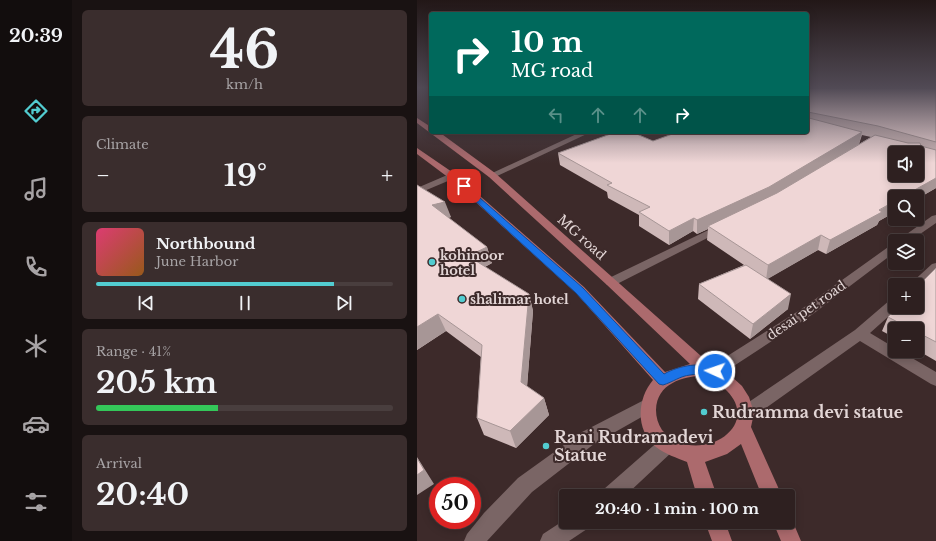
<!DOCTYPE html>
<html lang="en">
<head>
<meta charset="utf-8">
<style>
	body { margin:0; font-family:"Libre Baskerville",serif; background:#3a2d2d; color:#f1f3f6; height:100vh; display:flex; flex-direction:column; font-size:15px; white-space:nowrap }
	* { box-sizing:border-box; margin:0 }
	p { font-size:13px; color:#a7a3a5 }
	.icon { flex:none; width:22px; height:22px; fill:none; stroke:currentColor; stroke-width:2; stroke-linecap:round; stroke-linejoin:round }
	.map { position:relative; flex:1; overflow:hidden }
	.sheet { display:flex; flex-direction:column; gap:10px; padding:10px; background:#191212; width:345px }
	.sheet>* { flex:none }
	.top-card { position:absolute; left:12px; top:12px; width:380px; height:122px; border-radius:4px; box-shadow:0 2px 10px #0003,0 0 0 1px #493e3e; background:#00695c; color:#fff; overflow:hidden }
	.fabs { position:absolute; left:471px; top:146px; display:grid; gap:8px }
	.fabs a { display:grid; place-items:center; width:36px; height:36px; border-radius:4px; background:#2e2020; box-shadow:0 2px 10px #0003,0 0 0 1px #493e3e; font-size:20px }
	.speed { position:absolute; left:12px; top:477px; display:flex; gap:8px; font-size:20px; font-weight:700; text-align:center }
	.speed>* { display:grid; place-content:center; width:52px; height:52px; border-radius:50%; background:#2e2020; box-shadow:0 2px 10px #0003,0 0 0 1px #493e3e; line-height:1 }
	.speed .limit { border:6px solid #d22; background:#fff; color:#111 }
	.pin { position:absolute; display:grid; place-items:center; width:34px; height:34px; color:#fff; margin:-17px; border-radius:8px; box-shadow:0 2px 6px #0006 }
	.me { position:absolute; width:44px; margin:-22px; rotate:273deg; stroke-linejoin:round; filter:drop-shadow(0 0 3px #0008) }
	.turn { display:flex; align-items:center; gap:14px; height:84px; padding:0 16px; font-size:18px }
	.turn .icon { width:52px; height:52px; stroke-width:2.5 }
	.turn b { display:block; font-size:28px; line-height:34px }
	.lanes { display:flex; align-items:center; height:38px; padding:0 16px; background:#0003; justify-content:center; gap:20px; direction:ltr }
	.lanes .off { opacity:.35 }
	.big { font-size:30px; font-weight:700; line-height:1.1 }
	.sheet .tile { flex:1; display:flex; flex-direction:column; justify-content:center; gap:6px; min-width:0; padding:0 14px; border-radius:6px; background:#3a2d2d }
	.sheet .dial { align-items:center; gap:0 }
	.dial b { font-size:52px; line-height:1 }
	.song { display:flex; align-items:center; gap:12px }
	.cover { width:48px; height:48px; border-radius:6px; background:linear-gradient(135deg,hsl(340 70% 55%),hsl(30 70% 35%)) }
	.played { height:4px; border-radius:2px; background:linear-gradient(90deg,#52ccd0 80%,#493e3e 80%) }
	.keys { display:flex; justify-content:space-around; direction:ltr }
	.heat { display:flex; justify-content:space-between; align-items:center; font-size:22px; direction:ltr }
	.charge { height:6px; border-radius:3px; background:linear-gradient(90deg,#34c759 41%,#493e3e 0) }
	.trip { position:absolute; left:142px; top:489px; width:236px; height:40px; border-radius:4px; background:#2e2020; box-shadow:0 2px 10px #0003,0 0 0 1px #493e3e; font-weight:700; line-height:40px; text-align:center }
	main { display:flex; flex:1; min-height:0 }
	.dock { display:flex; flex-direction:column; width:72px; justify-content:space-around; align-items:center; background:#120d0d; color:#a7a3a5 }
	.dock .icon { width:28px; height:28px }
	.dock .on { color:#52ccd0 }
	.dock b { font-size:18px; color:#f1f3f6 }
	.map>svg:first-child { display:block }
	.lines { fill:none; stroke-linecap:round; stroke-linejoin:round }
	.minor { fill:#7a6565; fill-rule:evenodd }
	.major { fill:#ac6a6d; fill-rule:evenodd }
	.wall { fill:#ceb8b8; fill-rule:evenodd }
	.shaded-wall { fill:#a79696 }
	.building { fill:#efd6d6; stroke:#a79696; fill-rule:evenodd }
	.route { fill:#1a73e8; stroke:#114b97 }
	.poi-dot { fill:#52ccd0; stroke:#3d2a2a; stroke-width:1.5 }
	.labels { text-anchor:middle; stroke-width:4; stroke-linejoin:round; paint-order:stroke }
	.street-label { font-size:13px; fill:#e3d6d6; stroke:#3d2a2a }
	.poi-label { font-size:13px; font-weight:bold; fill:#e3d6d6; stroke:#3d2a2a; text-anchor:start }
	.near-poi-label { font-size:16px; font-weight:bold; fill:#e3d6d6; stroke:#3d2a2a; text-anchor:start }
</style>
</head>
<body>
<main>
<nav class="dock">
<b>20:39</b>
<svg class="icon on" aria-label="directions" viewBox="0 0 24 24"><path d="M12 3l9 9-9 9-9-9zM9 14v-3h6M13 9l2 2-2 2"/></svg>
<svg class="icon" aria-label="music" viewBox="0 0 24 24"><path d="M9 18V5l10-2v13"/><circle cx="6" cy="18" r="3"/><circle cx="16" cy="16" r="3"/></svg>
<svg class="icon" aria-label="phone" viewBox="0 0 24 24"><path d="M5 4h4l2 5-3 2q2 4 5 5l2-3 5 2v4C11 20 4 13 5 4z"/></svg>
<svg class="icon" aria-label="climate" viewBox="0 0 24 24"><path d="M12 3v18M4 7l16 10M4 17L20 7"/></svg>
<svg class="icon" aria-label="car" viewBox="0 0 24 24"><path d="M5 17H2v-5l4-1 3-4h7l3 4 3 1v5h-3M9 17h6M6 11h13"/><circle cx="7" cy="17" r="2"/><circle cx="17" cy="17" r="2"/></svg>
<svg class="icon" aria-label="filters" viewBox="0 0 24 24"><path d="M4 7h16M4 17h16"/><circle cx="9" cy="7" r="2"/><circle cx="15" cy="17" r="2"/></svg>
</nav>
<section class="sheet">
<div class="tile dial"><b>46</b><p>km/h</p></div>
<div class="tile"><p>Climate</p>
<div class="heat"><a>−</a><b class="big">19°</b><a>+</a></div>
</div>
<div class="tile">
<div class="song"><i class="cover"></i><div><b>Northbound</b><p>June Harbor</p></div></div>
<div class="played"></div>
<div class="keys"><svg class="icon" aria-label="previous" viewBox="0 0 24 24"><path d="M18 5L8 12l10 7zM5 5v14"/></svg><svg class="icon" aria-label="pause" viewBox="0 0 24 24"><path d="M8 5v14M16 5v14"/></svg><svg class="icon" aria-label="next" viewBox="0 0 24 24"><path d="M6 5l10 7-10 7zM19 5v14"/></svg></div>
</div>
<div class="tile"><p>Range · 41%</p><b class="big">205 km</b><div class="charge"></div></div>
<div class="tile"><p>Arrival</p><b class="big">20:40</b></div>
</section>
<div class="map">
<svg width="519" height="541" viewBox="0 0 519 541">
	<rect width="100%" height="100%" fill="#3d2a2a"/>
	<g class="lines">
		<path class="minor" d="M164,132H174L78,177H72L71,175Z
			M35,173L38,174L39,176L38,178L0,194V188Z
			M519,215V223L493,241H480L515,216Z
			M304,224L309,227L308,229L198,285H190L188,282L190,279Z
			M478,244V252L396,314L303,375L298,377L293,375L290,371L293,367L386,308L474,245Z
			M519,263V273L502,288L500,289V285H492L515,264Z
			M478,299V307H482L453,333L478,348V351H483L519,372V386L514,384L443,341L335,418L329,420L323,418L321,413L323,408L438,330L473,300Z
			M231,398L237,400L239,405L237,410L177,444L115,492L70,541H47L50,534L67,513L101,478L165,432Z
			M250,437L256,439L259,445L256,451L208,496H184L187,489L244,439Z
			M149,519V522H173L170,529L152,541H123L126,534Z"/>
		<path class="major" d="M0,118L14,127V132H22L78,173L293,364L305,369L314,376L325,386L332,397L337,413L334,427L365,496H345L324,444L310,454L288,462L300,496H280L270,462C260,458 248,454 239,447C218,430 220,399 236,380L159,293L32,178L0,154V148L38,174L167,287L248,372L273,364L190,285L72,177L0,123ZM288,375C297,378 303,384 310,391C347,429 277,468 245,430C241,424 239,417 239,410C240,383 265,377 288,375Z
			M371,514L373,515L384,541H364L356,522H371Z
			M288,522H308L315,541H295Z"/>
	</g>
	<path class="wall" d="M390,88H519V188L500,199V197H478V212L462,221L460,225L409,254L401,250L350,279L371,309L333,339L281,299L282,284L327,265L290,240L291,229L280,234L276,231L252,245L222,226V215L191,198L190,192L143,165L141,153L236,141L284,134ZM445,135L454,137L412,162L442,144Z
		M0,185L34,217L31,218L70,247L75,263L68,267L112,294L116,311L110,387L127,398L132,415L99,448L67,435L60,418L64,357L29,331L0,350Z
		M519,268V361L500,350V329H478V338L465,331L471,317Z"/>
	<path class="shaded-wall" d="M445,132L442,144L350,200L291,226V229L280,234V220Z
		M519,178V188L500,199V197H485Z
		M478,201V212L462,221L460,225L409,254L413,240Z
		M28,202L34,217L21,221L15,205Z
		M277,218L276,231L252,245V231Z
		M404,235L401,250L349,280L351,265Z
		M70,247L75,263L57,272L51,256Z
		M112,294L116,311L109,399L104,382Z
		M374,294L371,309L333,339L336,324Z
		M21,314L29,331L0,350V327Z
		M127,398L132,415L99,448L93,431Z
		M0,457L17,484L0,495Z"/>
	<path class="building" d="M390,88H519V142L461,126L391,112L392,118L445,132L352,187L280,220L277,218L252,231L222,212L233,207L190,185L195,183L141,153L199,132H215L236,141L261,132H277L284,134L288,132H390Z
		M458,135L491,143H503L504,146L519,150V178L485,197H478V201L462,210L465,212L413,240L404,235L351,265L291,226L360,193ZM478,153H500V175H478Z
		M0,185L28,202L15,205L70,247L51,256L112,294L104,382L127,398L93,431L60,418L65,345L21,314L0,327Z
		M329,265L374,294L336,324L282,284Z
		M519,268V342L500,332V329H494L471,317L481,307H500V287Z
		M0,458L7,470L0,475Z"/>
	<linearGradient id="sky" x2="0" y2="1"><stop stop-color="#221717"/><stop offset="0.54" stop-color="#514a55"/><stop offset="1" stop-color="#514a55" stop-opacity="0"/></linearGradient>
	<rect width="519" height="163" fill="url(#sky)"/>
	<path class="route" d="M47,184L166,288L247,374C263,365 284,362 302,368L304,371L302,374C294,377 282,373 273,375C263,376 256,382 246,385L242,384L159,293L44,188L43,186Z"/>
	<g class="poi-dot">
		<circle cx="15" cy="262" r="4"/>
		<circle cx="45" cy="299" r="4"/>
		<circle cx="287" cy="412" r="4"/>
		<circle cx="129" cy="446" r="4"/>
	</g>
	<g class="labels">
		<g class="street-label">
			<text transform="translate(165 237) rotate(42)" y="5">MG road</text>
			<text transform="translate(389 310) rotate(-35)" y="5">desai pet road</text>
		</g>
		<g class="poi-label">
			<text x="23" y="260">kohinoor<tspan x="23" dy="15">hotel</tspan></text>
			<text x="53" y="304">shalimar hotel</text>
		</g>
		<g class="near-poi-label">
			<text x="295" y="418">Rudramma devi statue</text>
			<text x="137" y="443">Rani Rudramadevi<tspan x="137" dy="18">Statue</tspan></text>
		</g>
	</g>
</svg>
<div class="fabs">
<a><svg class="icon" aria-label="sound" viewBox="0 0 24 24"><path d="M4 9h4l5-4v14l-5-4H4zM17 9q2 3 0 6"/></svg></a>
<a><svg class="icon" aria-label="search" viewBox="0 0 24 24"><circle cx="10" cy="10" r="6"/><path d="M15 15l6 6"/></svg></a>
<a><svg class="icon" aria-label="layers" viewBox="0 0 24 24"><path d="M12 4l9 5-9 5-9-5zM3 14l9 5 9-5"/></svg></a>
<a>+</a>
<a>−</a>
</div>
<div class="speed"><div class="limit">50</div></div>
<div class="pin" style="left:47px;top:186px;background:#d93025"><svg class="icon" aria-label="arrive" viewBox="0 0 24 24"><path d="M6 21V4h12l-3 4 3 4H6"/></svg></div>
<svg class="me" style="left:298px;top:371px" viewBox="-20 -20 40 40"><circle r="17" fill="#1a73e8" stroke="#fff" stroke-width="3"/><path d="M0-11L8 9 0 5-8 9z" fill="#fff"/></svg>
<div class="trip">20:40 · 1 min · 100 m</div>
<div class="top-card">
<div class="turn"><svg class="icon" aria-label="right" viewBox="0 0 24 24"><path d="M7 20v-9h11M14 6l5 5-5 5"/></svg><div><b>10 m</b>MG road</div></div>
<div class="lanes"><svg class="icon off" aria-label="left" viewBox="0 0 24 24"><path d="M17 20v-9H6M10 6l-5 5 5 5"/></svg><svg class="icon off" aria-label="ahead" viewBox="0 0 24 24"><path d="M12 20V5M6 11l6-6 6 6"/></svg><svg class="icon off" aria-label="ahead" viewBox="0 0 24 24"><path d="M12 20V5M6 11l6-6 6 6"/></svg><svg class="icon" aria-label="right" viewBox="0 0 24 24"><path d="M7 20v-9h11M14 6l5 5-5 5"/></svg></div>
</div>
</div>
</main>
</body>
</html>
